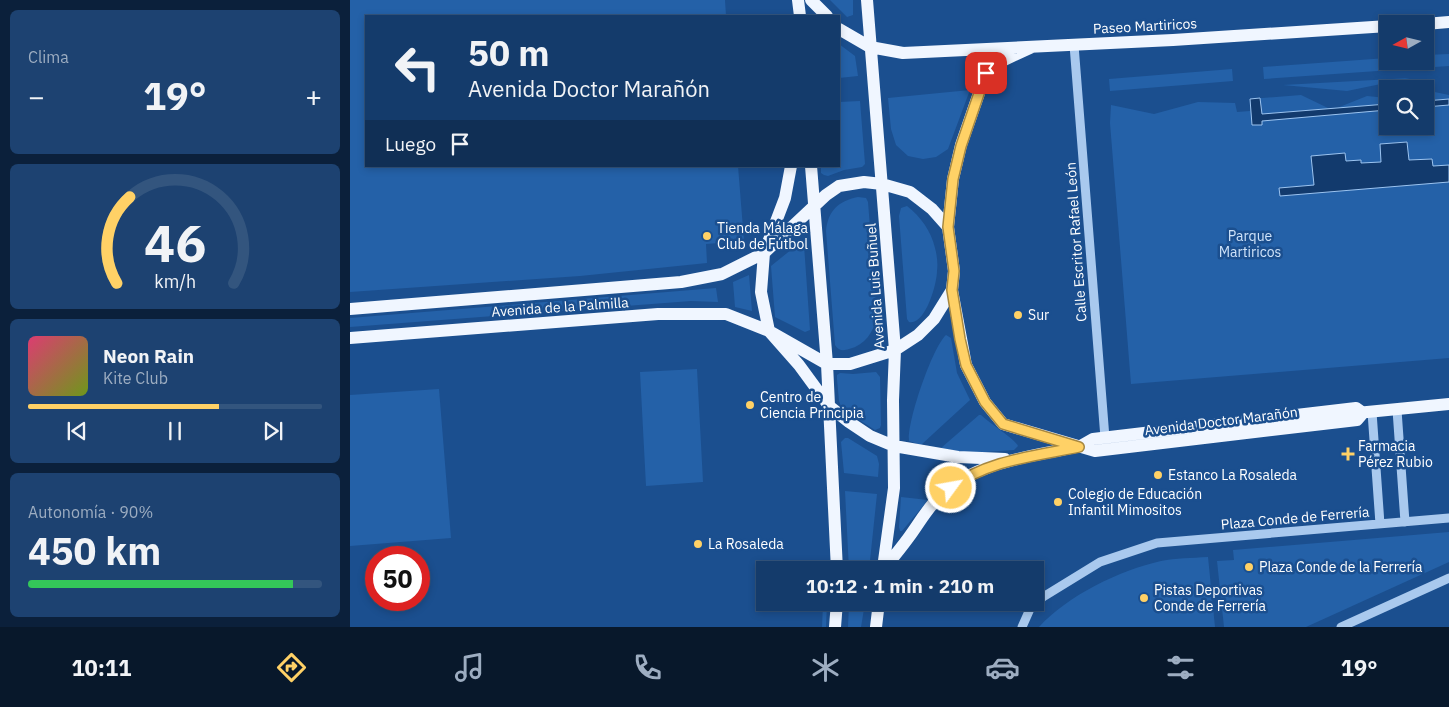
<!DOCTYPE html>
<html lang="es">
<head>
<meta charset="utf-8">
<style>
	body { margin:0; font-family:"IBM Plex Sans",sans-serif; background:#1d4271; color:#f1f3f6; height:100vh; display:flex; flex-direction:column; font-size:19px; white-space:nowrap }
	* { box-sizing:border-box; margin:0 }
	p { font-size:16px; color:#9dadc1 }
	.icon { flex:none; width:28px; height:28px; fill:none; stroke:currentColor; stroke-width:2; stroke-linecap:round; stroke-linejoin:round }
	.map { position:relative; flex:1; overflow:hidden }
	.sheet { display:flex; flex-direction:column; gap:10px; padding:10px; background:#0b203b; width:350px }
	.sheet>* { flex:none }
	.hud { position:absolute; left:15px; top:15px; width:475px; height:152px; border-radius:0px; box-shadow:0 2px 8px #0003,0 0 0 1px #33557e; background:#143b6b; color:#f1f3f6; overflow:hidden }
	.needle { width:32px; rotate:262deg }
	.buttons { position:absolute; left:1029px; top:15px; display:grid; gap:10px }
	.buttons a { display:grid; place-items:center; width:55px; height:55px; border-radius:0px; background:#143b6b; box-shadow:0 2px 8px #0003,0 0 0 1px #33557e; font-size:25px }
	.speed { position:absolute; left:15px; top:546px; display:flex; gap:10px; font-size:25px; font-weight:700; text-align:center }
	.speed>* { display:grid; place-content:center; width:65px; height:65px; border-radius:50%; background:#143b6b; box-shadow:0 2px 8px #0003,0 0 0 1px #33557e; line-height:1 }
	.speed .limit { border:8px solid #d22; background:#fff; color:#111 }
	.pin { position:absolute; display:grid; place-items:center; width:42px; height:42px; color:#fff; margin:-21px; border-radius:10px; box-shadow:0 2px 8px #0006 }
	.me { position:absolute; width:55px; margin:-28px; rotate:58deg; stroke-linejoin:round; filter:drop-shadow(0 0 4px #0008) }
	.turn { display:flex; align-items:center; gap:18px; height:105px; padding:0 20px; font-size:22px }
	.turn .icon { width:65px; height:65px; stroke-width:2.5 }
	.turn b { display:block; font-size:35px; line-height:42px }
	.then { display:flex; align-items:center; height:48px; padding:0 20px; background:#0003; gap:10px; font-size:19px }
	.big { font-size:38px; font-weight:800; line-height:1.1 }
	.sheet .card { flex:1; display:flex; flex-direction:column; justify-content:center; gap:8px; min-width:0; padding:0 18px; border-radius:8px; background:#1d4271 }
	.sheet .dial { align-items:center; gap:0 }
	.dial svg { height:130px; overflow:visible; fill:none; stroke:#33557e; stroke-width:7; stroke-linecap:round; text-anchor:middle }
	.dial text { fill:#f1f3f6; stroke:none }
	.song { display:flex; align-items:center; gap:15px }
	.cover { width:60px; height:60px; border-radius:8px; background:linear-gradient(135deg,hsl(340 70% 55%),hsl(80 70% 35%)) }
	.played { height:5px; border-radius:2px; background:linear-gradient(90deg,#ffd166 65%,#33557e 65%) }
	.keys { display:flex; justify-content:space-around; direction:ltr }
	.heat { display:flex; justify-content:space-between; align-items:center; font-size:28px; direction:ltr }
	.charge { height:8px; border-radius:4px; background:linear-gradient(90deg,#34c759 90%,#33557e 0) }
	.trip { position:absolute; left:406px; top:561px; width:288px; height:50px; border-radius:0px; background:#143b6b; box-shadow:0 2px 8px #0003,0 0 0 1px #33557e; font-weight:800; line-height:50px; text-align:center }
	.tabs { display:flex; height:80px; justify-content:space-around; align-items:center; background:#08182b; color:#9dadc1 }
	.tabs .icon { width:35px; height:35px }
	.tabs .selected { color:#ffd166 }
	.tabs b { font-size:22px; color:#f1f3f6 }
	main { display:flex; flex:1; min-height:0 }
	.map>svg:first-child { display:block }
	.green { fill:#2461a8 }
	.water { fill:#123a6d; stroke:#9cc4f0 }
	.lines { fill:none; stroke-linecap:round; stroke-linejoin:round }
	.minor { stroke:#a9c9ee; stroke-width:9 }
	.major { stroke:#f0f6ff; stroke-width:12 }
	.route-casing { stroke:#a68842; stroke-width:12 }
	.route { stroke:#ffd166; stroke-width:9 }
	.poi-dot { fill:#ffd166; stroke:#1b4f8f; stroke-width:2 }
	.labels { text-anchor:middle; stroke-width:5; stroke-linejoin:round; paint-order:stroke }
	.street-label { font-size:14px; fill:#fff; stroke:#1b4f8f }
	.poi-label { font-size:14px; fill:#fff; stroke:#1b4f8f; text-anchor:start }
	.park-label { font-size:14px; fill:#cfe3fa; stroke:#1b4f8f }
</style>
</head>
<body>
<main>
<section class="sheet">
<div class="card"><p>Clima</p>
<div class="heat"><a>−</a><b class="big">19°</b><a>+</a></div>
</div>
<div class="card dial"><svg viewBox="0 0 100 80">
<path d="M14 69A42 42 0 1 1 86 69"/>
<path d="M14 69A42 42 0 0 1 22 16" stroke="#ffd166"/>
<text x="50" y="56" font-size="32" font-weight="700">46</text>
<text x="50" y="72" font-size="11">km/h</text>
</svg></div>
<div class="card">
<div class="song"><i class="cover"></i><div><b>Neon Rain</b><p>Kite Club</p></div></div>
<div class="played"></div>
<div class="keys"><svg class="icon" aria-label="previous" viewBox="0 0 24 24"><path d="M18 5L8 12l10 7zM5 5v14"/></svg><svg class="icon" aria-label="pause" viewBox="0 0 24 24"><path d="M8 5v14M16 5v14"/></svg><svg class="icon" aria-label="next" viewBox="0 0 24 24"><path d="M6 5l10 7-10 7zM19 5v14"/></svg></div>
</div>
<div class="card"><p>Autonomía · 90%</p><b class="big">450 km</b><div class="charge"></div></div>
</section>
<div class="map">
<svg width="1099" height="627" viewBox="0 0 1099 627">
	<rect width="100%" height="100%" fill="#1b4f8f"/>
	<path class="green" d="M0,0H375L376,16H16V166H388L394,241L356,244L357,263L230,276L0,292Z
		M480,0H503V15L497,17Z
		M489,44L505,56L508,76L489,78Z
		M1099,54V66L914,79L913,67L1037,58L1038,61H1075V55Z
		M882,69L883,81L760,91L759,79Z
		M1060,78L997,91L933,85Z
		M620,90L598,149L586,157L573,159L558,156L546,145L541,129L538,98Z
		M1075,90L1099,95V358L781,384L760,123L761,105L804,114L848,102L885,103L887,112L900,111V99L951,95L978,108H987L1017,96L1037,98L1038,126H1075Z
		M510,101L515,164L512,167L494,170L478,176L474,175L471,173V166H489V102Z
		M508,197L516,198L518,202L527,317C523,333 515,345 499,349C493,351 489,351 485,345L476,231C478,211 488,201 508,197Z
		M557,206C571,217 581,231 585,248C587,255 588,264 587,271C587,284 575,326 559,322L557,319L549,216L551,208Z
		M451,244L454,245L460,330L455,332L425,317L421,266L447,245Z
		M399,275L402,311L385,307L383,282Z
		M366,288L368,302L341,301L0,327V318Z
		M596,335L601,338L607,373L620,400L571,445L559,441C557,422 582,348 596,335Z
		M347,369L353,482L296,486L290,372Z
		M526,372L530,377L531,425L530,428L525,430L492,409L489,401L487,379V375L490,373L503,374Z
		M89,389L101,538L0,546V395Z
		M629,415H631C639,423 665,439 668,446L664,450L619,453L591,448Z
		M495,438H498L527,456L529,464L528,477L494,473L491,442Z
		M495,491L527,494L519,570H499Z
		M551,497L578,500L552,531H550L549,527Z
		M1099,532V562L956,627H874L867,561L884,560L883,550Z
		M858,557L865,627H689C717,596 770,570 811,561C826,558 842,558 858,557Z
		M473,603H477L476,627H472Z
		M499,603H515L511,627H498Z"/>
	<path class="water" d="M910,98L912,114L1037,104V110L912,121V125H902L900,99Z
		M1099,99V105L1075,107V101Z
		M1057,142L1059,160L1082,159L1083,166L1099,165V182L930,196L929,188L964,185L961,156L995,153L996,161L1011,160V163L1031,162L1030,144Z"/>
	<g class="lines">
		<path class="minor" d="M724,45L755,438
			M1047,410L1055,522
			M1022,412L1030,524
			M672,627L680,609L693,597L750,562L807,543L1099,518
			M991,627L1099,578"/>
		<path class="major" d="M448,0L450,16
			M461,0L477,16
			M517,0L545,350L543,400L544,488L533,568
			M1075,24L1099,22
			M489,29L520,47L553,53L823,40L1038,26
			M682,47L654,60L636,73L611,145L603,179L598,227L604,271L602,290L616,365L635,402L653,424L745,451L1007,420L1013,413
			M441,166L435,198L414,253L411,292L419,331L449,365L479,406L499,422L520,436L544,446L608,457L655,459
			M461,166L477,364L487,570
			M0,309L295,285L331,282L372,274L414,253L476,195L489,186L514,182L532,184L560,192L582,209L598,227
			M0,338L308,314H376L419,331L477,364H500L545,350L568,335L584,319L602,290
			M1007,413L1099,404
			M729,447L743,439L1006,408L1013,413
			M533,570C542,559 551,548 559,537C570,522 578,507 591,495C627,461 681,457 726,447
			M485,627L487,602
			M526,627L529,602"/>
	</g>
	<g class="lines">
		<g class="route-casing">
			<path id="route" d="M601,488C637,460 686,456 729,447L653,424L635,402L616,365L610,339L602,290L604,271L598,227L603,179L611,146L636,73"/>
		</g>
		<use href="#route" class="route"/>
	</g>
	<g class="poi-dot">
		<circle cx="357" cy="236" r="5"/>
		<circle cx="668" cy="315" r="5"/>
		<circle cx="400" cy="405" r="5"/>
		<path d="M995.5 446.5h5v5h5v5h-5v5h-5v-5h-5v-5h5z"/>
		<circle cx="808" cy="475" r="5"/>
		<circle cx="708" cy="502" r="5"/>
		<circle cx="348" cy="544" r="5"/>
		<circle cx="899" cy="567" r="5"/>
		<circle cx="794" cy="598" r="5"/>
	</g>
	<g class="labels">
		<g class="street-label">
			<text transform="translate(795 26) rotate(-3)" y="5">Paseo Martiricos</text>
			<text transform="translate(726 242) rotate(-94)" y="5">Calle Escritor Rafael León</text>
			<text transform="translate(525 286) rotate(-94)" y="5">Avenida Luis Buñuel</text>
			<text transform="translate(210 307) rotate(-4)" y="5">Avenida de la Palmilla</text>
			<text transform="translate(871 421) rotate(-7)" y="5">Avenida Doctor Marañón</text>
			<text transform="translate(945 518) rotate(-5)" y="5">Plaza Conde de Ferrería</text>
		</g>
		<g class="poi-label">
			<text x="367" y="233">Tienda Málaga<tspan x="367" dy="16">Club de Fútbol</tspan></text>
			<text x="678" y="320">Sur</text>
			<text x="410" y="402">Centro de<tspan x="410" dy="16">Ciencia Principia</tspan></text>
			<text x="1008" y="451">Farmacia<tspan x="1008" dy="16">Pérez Rubio</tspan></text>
			<text x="818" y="480">Estanco La Rosaleda</text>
			<text x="718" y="499">Colegio de Educación<tspan x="718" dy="16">Infantil Mimositos</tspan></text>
			<text x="358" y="549">La Rosaleda</text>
			<text x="909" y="572">Plaza Conde de la Ferrería</text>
			<text x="804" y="595">Pistas Deportivas<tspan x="804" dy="16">Conde de Ferrería</tspan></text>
		</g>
		<g class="park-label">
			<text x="900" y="241">Parque<tspan x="900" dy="16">Martiricos</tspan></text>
		</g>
	</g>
</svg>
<div class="buttons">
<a><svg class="needle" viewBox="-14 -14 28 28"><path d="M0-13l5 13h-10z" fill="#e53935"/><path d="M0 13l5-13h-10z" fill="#9dadc1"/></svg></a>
<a><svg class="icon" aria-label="search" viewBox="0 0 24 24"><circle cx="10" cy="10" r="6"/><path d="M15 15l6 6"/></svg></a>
</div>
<div class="speed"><div class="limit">50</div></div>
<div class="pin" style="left:636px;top:73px;background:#d93025"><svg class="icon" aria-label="arrive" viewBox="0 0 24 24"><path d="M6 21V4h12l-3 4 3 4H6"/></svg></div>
<svg class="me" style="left:601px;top:488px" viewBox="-20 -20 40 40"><circle r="17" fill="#ffd166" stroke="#fff" stroke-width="3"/><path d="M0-11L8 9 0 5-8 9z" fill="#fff"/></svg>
<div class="trip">10:12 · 1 min · 210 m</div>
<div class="hud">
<div class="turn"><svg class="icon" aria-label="left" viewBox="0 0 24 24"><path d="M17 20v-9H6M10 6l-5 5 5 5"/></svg><div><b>50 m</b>Avenida Doctor Marañón</div></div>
<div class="then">Luego<svg class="icon" aria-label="arrive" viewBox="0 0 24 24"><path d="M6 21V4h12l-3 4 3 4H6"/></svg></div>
</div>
</div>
</main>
<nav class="tabs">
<b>10:11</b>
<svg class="icon selected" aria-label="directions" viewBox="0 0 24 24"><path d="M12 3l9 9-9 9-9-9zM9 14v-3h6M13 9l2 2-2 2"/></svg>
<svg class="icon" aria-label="music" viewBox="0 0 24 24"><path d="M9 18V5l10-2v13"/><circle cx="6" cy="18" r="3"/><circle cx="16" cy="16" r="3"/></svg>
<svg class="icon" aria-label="phone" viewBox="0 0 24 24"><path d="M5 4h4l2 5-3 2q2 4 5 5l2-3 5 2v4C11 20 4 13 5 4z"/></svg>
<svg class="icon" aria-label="climate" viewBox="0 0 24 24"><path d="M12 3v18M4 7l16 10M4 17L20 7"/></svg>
<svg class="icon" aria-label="car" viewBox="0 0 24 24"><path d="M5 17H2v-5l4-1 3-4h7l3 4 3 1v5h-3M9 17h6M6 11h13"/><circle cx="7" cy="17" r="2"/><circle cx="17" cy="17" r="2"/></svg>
<svg class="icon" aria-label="filters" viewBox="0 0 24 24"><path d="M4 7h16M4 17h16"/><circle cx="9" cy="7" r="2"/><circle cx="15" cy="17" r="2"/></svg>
<b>19°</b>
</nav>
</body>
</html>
